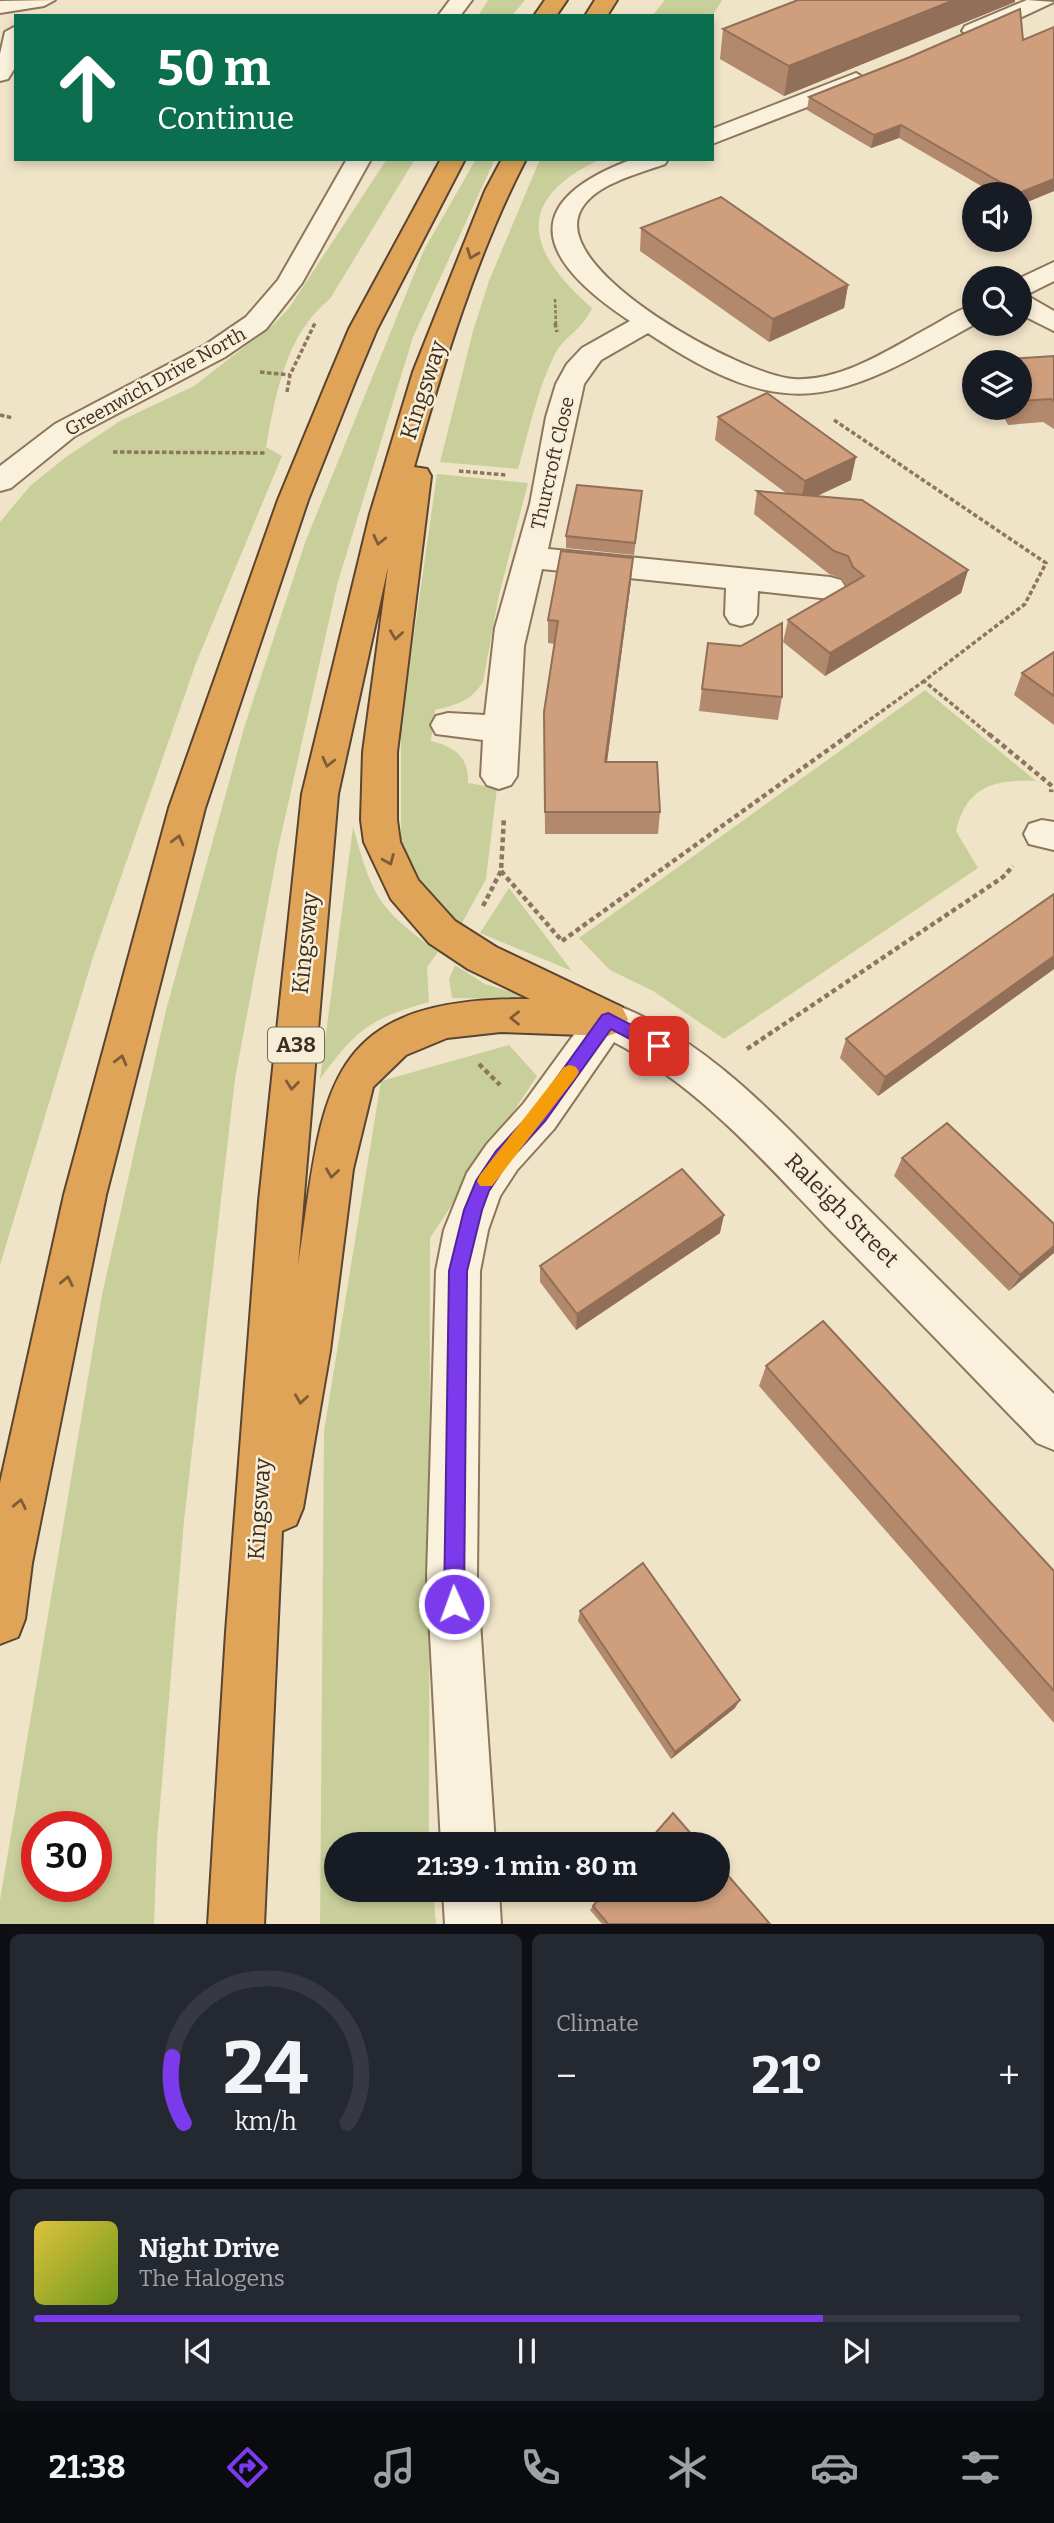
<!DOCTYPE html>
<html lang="en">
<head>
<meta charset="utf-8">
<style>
	body { margin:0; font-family:Bitter,serif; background:#242831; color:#f1f3f6; height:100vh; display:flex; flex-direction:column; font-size:26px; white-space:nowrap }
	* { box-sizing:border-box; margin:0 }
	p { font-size:23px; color:#9ea1a6 }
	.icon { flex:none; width:38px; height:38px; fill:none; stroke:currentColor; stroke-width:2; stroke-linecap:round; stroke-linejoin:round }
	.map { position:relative; height:1924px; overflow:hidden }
	.panel { display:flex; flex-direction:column; gap:10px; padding:10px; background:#0d0f14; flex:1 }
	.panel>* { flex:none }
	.guide { position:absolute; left:14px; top:14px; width:700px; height:147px; border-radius:0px; box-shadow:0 4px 10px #0003; background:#0b6e4f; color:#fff; overflow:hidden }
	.buttons { position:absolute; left:962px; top:182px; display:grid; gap:14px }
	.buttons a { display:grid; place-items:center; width:70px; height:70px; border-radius:50%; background:#171b24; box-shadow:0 4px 10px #0003; font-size:35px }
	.speed { position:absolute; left:21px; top:1811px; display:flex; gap:14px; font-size:35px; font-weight:700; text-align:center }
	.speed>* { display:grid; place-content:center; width:91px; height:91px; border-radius:50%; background:#171b24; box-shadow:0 4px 10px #0003; line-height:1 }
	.speed .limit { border:10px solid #d22; background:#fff; color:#111 }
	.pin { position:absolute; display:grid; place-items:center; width:60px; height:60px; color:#fff; margin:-30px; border-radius:14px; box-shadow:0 4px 10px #0006 }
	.me { position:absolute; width:77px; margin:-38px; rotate:358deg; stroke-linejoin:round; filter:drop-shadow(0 0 5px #0008) }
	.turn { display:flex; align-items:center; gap:24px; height:147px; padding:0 28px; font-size:32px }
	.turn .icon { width:91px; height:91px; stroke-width:2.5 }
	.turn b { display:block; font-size:49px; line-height:60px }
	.big { font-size:52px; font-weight:700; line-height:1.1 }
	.panel .card { flex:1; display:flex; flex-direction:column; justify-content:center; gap:10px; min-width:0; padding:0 24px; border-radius:10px; background:#242831 }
	.panel .dial { align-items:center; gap:0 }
	.dial svg { height:182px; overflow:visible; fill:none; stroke:#363941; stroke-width:7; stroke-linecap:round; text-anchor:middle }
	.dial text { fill:#f1f3f6; stroke:none }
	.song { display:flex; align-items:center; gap:21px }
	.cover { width:84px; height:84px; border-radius:10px; background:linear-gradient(135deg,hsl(50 70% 55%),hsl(80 70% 35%)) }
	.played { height:7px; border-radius:4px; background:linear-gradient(90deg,#7c3aed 80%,#363941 80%) }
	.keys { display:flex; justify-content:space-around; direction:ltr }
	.heat { display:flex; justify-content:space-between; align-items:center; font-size:38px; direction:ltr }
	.panel .tiles { flex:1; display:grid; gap:10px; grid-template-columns:1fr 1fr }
	.card:last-child { grid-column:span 2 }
	.trip { position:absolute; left:324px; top:1832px; width:406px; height:70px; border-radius:35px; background:#171b24; box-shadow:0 4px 10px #0003; font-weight:700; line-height:70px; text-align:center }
	.tabs { display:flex; height:112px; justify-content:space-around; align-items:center; background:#090b0e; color:#9ea1a6 }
	.tabs .icon { width:49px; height:49px }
	.tabs .active { color:#7c3aed }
	.tabs b { font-size:32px; color:#f1f3f6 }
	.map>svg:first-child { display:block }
	.green { fill:#c9cf9b; fill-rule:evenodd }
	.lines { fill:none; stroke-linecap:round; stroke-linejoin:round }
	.minor-casing { stroke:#8d765c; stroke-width:4 }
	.highway-casing { stroke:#5b4430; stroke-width:4 }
	.path-far2 { stroke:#8d765c; stroke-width:2.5; stroke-dasharray:3.5 2; stroke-linecap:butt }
	.path-far1 { stroke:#8d765c; stroke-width:3.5; stroke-dasharray:4.5 2.5; stroke-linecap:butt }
	.path { stroke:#8d765c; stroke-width:4.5; stroke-dasharray:5 3.5; stroke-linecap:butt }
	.minor { fill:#faf1dc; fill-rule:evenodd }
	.highway { fill:#e0a458; fill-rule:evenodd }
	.wall { fill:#b2896c }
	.shaded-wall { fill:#916f58 }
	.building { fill:#cf9f7d; stroke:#916f58; stroke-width:2 }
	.oneway { stroke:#7e5d36 }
	.route { fill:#7c3aed; stroke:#51269a; stroke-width:2 }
	.slow { fill:#f59e0b }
	.labels { text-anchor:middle; stroke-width:5; stroke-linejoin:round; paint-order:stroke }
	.far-street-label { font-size:19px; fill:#3d2e20; stroke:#f7eed8 }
	.shield { fill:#f7eed8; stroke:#756857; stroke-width:2 }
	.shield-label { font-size:21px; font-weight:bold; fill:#3d2e20 }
	.street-label { font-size:23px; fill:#3d2e20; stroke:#f7eed8 }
</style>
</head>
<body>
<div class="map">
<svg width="1054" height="1925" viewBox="0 0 1054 1925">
	<rect width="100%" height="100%" fill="#f0e4c8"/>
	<path class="green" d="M488,0H525L512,16H478Z
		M665,0H722L712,17L652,16Z
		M387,159H415L330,299C285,335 276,394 266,447L282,456L196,663L94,954L0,1265V522L30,486L66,457L120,421L194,386L274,324L289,308Z
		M476,159H495L413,337L337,585L278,849L235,1079L184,1521L157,1841L154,1924H0V1900L102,1295L166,1010L244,728L306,540L424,250ZM37,1827H96V1886H37Z
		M540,159H601C512,200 527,252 592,308C581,332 566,334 555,354C537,390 529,431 518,469L440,462L473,331L489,281Z
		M437,474L528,483L499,595L483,682C471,701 456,705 435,710L431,741C455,747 469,757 468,783L497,788L486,879L461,925L415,874L401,843V726Z
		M925,690L1036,781C994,779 966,787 956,831L978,868L724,1039L653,991L610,970L579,938Z
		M353,827C373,898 378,908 438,952L427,967L429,1002C369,1019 357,1029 320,1079Z
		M509,888L572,971L480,933Z
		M455,965L485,984L539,1000L452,998L449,979Z
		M509,1045L537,1076L430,1238L429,1844H336V1890H433L436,1924L320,1925L324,1431L381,1081Z"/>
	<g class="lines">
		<g class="minor-casing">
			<path id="minor" d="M55,0L44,6L0,13V1Z
				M450,0H472L460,16H438Z
				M1027,0L1054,2L981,36L973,38L962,31L965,26Z
				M16,26V66L8,79L0,81V54L5,32Z
				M856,73L867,80L864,85L712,144V129Z
				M347,159H371L302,283L266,329L225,357L75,436L11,488L0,491V466L55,424L205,345L246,317L278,280Z
				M633,159H668L665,164C638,174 590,185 579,214C556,275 744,376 794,379C842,382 891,348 932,326C946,318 959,309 975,305V324C837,401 790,428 648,333L601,360L584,384L548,549L830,577L841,580L846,588L841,596L830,599L758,591L757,615L752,623L741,626L730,623L725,615L726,588L542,569L524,646L517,776L511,785L499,789L487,785L481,776L483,740L436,734L431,725L436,716L448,713L485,715L495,628L530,504L546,417L556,384L567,364L582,348L630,321C539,261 514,203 633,159Z
				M1054,262V281L1026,295L1054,311V331L1020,314V278Z
				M1042,820L1054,822V850L1029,844L1024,834L1029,824Z
				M608,1002C708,1037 784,1126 857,1198C923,1264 988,1329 1054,1394V1450L1037,1443C967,1371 897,1298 826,1226C761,1158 698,1086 614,1042L554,1129L517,1170L500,1196L488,1230L480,1271L477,1577L495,1844H441L427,1577L436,1271L444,1230L467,1173L487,1144L524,1103L594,1007Z
				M443,1890H499L501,1925H445Z"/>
		</g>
		<g class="highway-casing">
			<path id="highway" d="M545,0H567L556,16H534Z
				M595,0H617L607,16H585Z
				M441,159H465L377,329L356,379L308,500L205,808L106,1195L32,1563L25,1619L18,1637L0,1644V1483L64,1195L169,808L278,500L328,379L349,329Z
				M502,159H526C477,253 443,365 414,467L427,469L431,476L397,752V820L400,842L418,880L455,921L496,947L622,1007L628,1019L622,1031L608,1036L501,1032L447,1038L406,1055L373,1087L353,1169L330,1351L303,1508L296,1525L282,1531L264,1925H208L226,1632L259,1201L302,794L370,514L413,372L485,191ZM388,567L363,752L361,820L364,842L391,899L429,943L468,969L530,999C318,997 324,1094 298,1266L338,794Z"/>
		</g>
		<path class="path-far2" d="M555,299L556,324"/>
		<path class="path-far1" d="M555,323L557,332
			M260,372L290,375
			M287,392L290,375L315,323
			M0,415L13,418
			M834,420L1046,563L1025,604L924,681L991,736
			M113,452L266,453
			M459,471L506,475
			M847,736L924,681"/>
		<path class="path" d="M989,734L1052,786L1051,792
			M501,871L562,941
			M483,906L501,871L504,817
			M562,941L850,734
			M747,1049L1003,877L1013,866
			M479,1064L500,1085"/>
		<use href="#minor" class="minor"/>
		<use href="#highway" class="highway"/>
	</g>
	<path class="wall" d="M1015,2L784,96L720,59L723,29Z
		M1023,40L1054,191L1020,205V194H995L899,138L871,148L807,110L809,97Z
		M641,228L848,285L844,308L769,342L640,251Z
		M1054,356V429L1043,422L1008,425L999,408H1020V362H993L994,360Z
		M718,417L851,480L817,496L968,570L961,593L825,676L783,642L788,620L846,586L843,579L829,574L754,514L757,491L786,493L715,440Z
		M642,491L634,555L566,548V536Z
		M631,581L607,762L660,812L658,834H545L544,712L555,644L548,643V620Z
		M708,643L782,697L778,720L699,711Z
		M1054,652V725L1014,695L1022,673Z
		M1054,894V969L878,1096L840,1058L846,1039Z
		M902,1158L1054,1224L1009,1291L894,1176Z
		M720,1233L576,1330L540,1282V1266Z
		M766,1366L1054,1571V1723L759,1386Z
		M580,1611L735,1708L671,1759L578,1621Z
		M593,1906L770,1924H602L590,1910Z"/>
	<path class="shaded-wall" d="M954,0H1015V2L784,96L789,66Z
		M901,125L899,138L871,148L874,135Z
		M1054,179V191L1020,205V194H1019V193Z
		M848,285L844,308L769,342L773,319Z
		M856,457L851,480L800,504L805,481Z
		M633,558L631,581L604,784L605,762Z
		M968,570L961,593L825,676L830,653Z
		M1054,956V969L878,1096L885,1077Z
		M724,1215L720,1233L576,1330L577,1314Z
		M1054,1246V1253L1009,1291L1020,1275Z
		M740,1700L735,1708L671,1759L675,1752Z"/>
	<path class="building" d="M798,0H954L789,66L723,29Z
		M1020,9L1023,40L1054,27V179L1019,193L901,125L874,135L809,97L910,57Z
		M721,197L848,285L773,319L641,228Z
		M1054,356V401L1051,399L1020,401V362H995L994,360Z
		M767,393L856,457L805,481L718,417Z
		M577,485L642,491L635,543L566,536Z
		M757,491L862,500L968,570L830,653L788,620L864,576L853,567L848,556L834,551Z
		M561,551L633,558L605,762H657L660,812H545L544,712L558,621L548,620Z
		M782,623V697L702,689L708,643L741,646Z
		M1054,652V696L1022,673Z
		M1054,894V956L885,1077L846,1039Z
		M947,1123L1054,1224V1246L1020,1275L902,1158Z
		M682,1169L724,1215L577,1314L540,1266Z
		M823,1321L1054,1571V1691L766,1366Z
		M643,1563L740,1700L675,1752L580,1611Z
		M673,1813L700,1844H646Z
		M718,1864L770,1924H608L593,1906L606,1890H718Z"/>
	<defs><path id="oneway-chevron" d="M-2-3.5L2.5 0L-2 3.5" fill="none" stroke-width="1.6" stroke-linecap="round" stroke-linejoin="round" transform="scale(1.75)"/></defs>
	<g class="oneway">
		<use href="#oneway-chevron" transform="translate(472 254) rotate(111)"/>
		<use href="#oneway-chevron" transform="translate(379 540) rotate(103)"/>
		<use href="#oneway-chevron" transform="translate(396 635) rotate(98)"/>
		<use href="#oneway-chevron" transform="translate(328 762) rotate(103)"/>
		<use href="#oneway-chevron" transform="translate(178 840) rotate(-75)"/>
		<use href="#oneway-chevron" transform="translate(389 860) rotate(67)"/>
		<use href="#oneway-chevron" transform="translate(515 1018) rotate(180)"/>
		<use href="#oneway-chevron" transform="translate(121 1060) rotate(-75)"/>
		<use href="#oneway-chevron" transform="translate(292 1085) rotate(96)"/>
		<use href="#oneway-chevron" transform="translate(332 1173) rotate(98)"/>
		<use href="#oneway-chevron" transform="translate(67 1281) rotate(-78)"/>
		<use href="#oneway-chevron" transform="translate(301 1399) rotate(98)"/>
		<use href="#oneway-chevron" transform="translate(20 1504) rotate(-78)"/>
	</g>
	<path class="route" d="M608,1013L665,1042V1051H653L611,1029L545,1121L508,1162L489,1191L482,1210L467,1271L464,1604L461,1611L454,1614L447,1611L444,1604L449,1271L464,1210L476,1181L496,1151L533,1111L602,1015Z"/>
	<path class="slow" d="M570,1065L576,1067L579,1072L576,1077L492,1186H480L477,1181L480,1175L564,1067Z"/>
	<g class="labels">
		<g class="far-street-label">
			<text transform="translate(155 381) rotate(-29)" y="7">Greenwich Drive North</text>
			<text transform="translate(552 463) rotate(-77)" y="7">Thurcroft Close</text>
		</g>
		<rect class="shield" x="268" y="1027.5" width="56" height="35" rx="5"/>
		<g class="shield-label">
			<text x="296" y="1052">A38</text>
		</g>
		<g class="street-label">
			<text transform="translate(423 390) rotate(-72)" y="8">Kingsway</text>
			<text transform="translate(305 943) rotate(-84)" y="8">Kingsway</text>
			<text transform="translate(842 1210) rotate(45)" y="8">Raleigh Street</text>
			<text transform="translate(259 1509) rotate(-86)" y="8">Kingsway</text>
		</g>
	</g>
</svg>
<div class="buttons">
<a><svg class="icon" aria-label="sound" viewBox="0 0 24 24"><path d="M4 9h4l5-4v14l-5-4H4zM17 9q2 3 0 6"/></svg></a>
<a><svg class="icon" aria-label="search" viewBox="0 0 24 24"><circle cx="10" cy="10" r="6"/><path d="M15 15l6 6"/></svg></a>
<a><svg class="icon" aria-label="layers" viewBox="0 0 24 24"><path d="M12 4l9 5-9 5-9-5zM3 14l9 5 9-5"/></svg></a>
</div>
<div class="speed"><div class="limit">30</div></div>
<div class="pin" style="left:659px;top:1046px;background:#d93025"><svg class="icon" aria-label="arrive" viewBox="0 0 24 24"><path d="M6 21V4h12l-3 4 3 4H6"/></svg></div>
<svg class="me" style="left:454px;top:1604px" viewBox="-20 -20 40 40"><circle r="17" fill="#7c3aed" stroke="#fff" stroke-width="3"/><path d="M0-11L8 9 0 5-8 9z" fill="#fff"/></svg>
<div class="trip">21:39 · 1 min · 80 m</div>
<div class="guide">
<div class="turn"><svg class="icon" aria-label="ahead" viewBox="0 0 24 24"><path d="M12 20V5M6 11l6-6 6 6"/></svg><div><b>50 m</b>Continue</div></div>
</div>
</div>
<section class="panel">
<div class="tiles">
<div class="card dial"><svg viewBox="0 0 100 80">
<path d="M14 69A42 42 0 1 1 86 69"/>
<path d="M14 69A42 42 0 0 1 9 40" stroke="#7c3aed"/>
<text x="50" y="56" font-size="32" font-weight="700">24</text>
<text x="50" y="72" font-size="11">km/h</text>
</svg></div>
<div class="card"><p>Climate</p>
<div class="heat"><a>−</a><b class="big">21°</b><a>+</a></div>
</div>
<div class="card">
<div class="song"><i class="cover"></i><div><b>Night Drive</b><p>The Halogens</p></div></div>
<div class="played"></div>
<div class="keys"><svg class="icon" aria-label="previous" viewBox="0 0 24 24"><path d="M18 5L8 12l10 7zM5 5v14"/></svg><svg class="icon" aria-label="pause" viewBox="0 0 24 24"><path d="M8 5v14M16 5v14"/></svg><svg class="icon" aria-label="next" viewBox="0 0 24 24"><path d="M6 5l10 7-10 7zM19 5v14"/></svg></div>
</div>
</div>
</section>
<nav class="tabs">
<b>21:38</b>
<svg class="icon active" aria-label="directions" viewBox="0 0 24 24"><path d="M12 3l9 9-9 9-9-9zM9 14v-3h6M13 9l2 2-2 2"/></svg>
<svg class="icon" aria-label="music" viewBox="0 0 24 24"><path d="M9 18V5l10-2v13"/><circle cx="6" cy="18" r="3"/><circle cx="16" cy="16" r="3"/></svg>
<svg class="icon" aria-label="phone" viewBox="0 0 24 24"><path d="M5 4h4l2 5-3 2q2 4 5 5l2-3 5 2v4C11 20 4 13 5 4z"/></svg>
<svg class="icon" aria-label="climate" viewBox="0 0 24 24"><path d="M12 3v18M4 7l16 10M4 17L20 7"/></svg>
<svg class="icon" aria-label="car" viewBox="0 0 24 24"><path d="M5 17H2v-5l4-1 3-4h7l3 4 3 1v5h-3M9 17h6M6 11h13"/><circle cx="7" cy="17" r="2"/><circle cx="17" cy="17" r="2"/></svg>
<svg class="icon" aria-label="filters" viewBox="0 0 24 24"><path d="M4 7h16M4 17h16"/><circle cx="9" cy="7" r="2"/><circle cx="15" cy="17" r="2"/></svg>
</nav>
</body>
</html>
